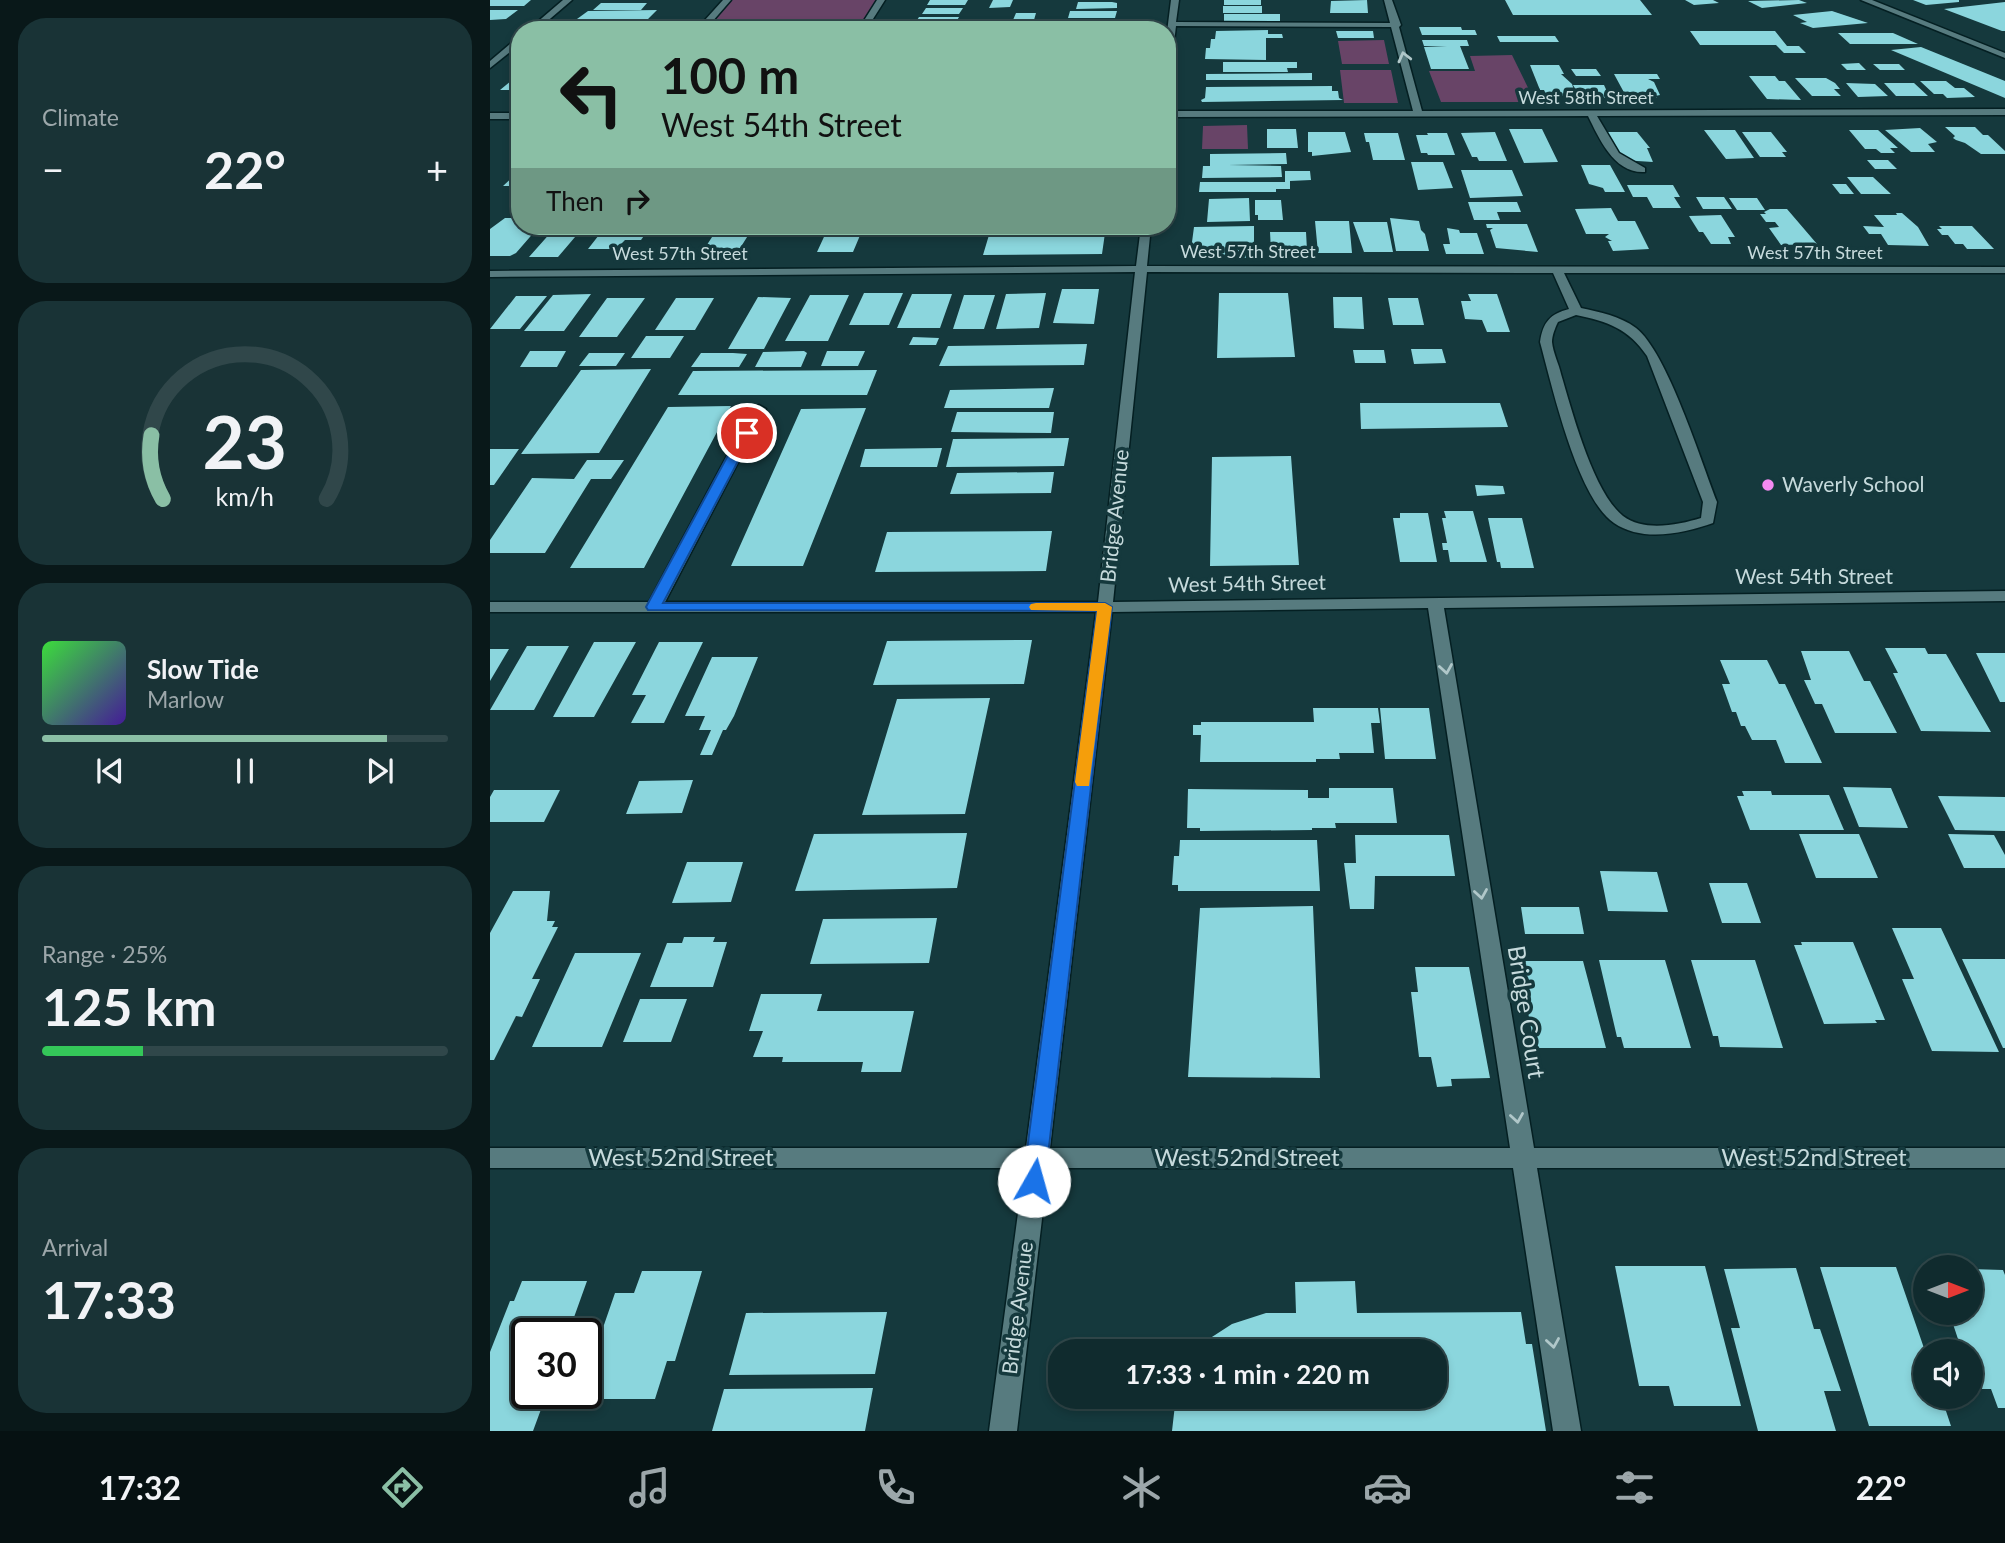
<!DOCTYPE html>
<html lang="en">
<head>
<meta charset="utf-8">
<style>
	body { margin:0; font-family:Lato,sans-serif; background:#193336; color:#f1f3f6; height:100vh; display:flex; flex-direction:column; font-size:26px; white-space:nowrap }
	* { box-sizing:border-box; margin:0 }
	p { font-size:23px; color:#9ca7aa }
	.icon { flex:none; width:38px; height:38px; fill:none; stroke:currentColor; stroke-width:2; stroke-linecap:round; stroke-linejoin:round }
	.map { position:relative; flex:1; overflow:hidden }
	.drawer { display:flex; flex-direction:column; gap:18px; padding:18px; background:#091819; width:490px }
	.drawer>* { flex:none }
	.guide { position:absolute; left:21px; top:21px; width:665px; height:214px; border-radius:28px; box-shadow:0 4px 10px #0003,0 0 0 2px #30474a; background:#8abfa5; color:#111; overflow:hidden }
	.needle { width:46px; rotate:90deg }
	.controls { position:absolute; left:1423px; top:1255px; display:grid; gap:14px }
	.controls a { display:grid; place-items:center; width:70px; height:70px; border-radius:50%; background:#102b2e; box-shadow:0 4px 10px #0003,0 0 0 2px #30474a; font-size:35px }
	.speed { position:absolute; left:21px; top:1318px; display:flex; gap:14px; font-size:35px; font-weight:700; text-align:center }
	.speed>* { display:grid; place-content:center; width:91px; height:91px; border-radius:50%; background:#102b2e; box-shadow:0 4px 10px #0003,0 0 0 2px #30474a; line-height:1 }
	.speed .limit { border:4px solid #111; border-radius:10px; background:#fff; color:#111 }
	.pin { position:absolute; display:grid; place-items:center; width:60px; height:60px; color:#fff; margin:-30px; border:4px solid #fff; border-radius:50%; box-shadow:0 2px 7px #0007 }
	.me { position:absolute; width:77px; margin:-38px; rotate:7deg; stroke-linejoin:round; filter:drop-shadow(0 0 5px #0008) }
	.turn { display:flex; align-items:center; gap:24px; height:147px; padding:0 35px; font-size:32px }
	.turn .icon { width:91px; height:91px; stroke-width:2.5 }
	.turn b { display:block; font-size:49px; line-height:60px }
	.then { display:flex; align-items:center; height:66px; padding:0 35px; background:#0003; gap:14px; font-size:26px }
	.big { font-size:52px; font-weight:700; line-height:1.1 }
	.drawer .card { flex:1; display:flex; flex-direction:column; justify-content:center; gap:10px; min-width:0; padding:0 24px; border-radius:28px; background:#193336 }
	.drawer .dial { align-items:center; gap:0 }
	.dial svg { height:182px; overflow:visible; fill:none; stroke:#30474a; stroke-width:7; stroke-linecap:round; text-anchor:middle }
	.dial text { fill:#f1f3f6; stroke:none }
	.song { display:flex; align-items:center; gap:21px }
	.cover { width:84px; height:84px; border-radius:10px; background:linear-gradient(135deg,hsl(120 70% 55%),hsl(260 70% 35%)) }
	.played { height:7px; border-radius:4px; background:linear-gradient(90deg,#8abfa5 85%,#30474a 85%) }
	.keys { display:flex; justify-content:space-around; direction:ltr }
	.heat { display:flex; justify-content:space-between; align-items:center; font-size:38px; direction:ltr }
	.charge { height:10px; border-radius:5px; background:linear-gradient(90deg,#34c759 25%,#30474a 0) }
	.trip { position:absolute; left:558px; top:1339px; width:399px; height:70px; border-radius:28px; background:#102b2e; box-shadow:0 4px 10px #0003,0 0 0 2px #30474a; font-weight:700; line-height:70px; text-align:center }
	.tab-bar { display:flex; height:112px; justify-content:space-around; align-items:center; background:#061112; color:#9ca7aa }
	.tab-bar .icon { width:49px; height:49px }
	.tab-bar .on { color:#8abfa5 }
	.tab-bar b { font-size:32px; color:#f1f3f6 }
	main { display:flex; flex:1; min-height:0 }
	.map>svg:first-child { display:block }
	.green { fill:#684467 }
	.building { fill:#8bd6dd }
	.lines { fill:none; stroke-linecap:round; stroke-linejoin:round }
	.minor-casing { stroke:#041f22; stroke-width:3 }
	.minor { fill:#577b7f; fill-rule:evenodd }
	.oneway { stroke:#b0c7c9 }
	.route { fill:#1a73e8; stroke:#114b97; stroke-width:2 }
	.slow { fill:#f59e0b }
	.poi-dot { fill:#f38af1; stroke:#15393d; stroke-width:2.5 }
	.labels { text-anchor:middle; stroke-width:7; stroke-linejoin:round; paint-order:stroke }
	.far-street-label { font-size:18px; fill:#c6dadc; stroke:#15393d }
	.poi-label { font-size:21px; fill:#c6dadc; stroke:#15393d; text-anchor:start }
	.street-label { font-size:21px; fill:#c6dadc; stroke:#15393d }
	.near-street-label { font-size:24px; fill:#c6dadc; stroke:#15393d }
</style>
</head>
<body>
<main>
<section class="drawer">
<div class="card"><p>Climate</p>
<div class="heat"><a>−</a><b class="big">22°</b><a>+</a></div>
</div>
<div class="card dial"><svg viewBox="0 0 100 80">
<path d="M14 69A42 42 0 1 1 86 69"/>
<path d="M14 69A42 42 0 0 1 9 41" stroke="#8abfa5"/>
<text x="50" y="56" font-size="32" font-weight="700">23</text>
<text x="50" y="72" font-size="11">km/h</text>
</svg></div>
<div class="card">
<div class="song"><i class="cover"></i><div><b>Slow Tide</b><p>Marlow</p></div></div>
<div class="played"></div>
<div class="keys"><svg class="icon" aria-label="previous" viewBox="0 0 24 24"><path d="M18 5L8 12l10 7zM5 5v14"/></svg><svg class="icon" aria-label="pause" viewBox="0 0 24 24"><path d="M8 5v14M16 5v14"/></svg><svg class="icon" aria-label="next" viewBox="0 0 24 24"><path d="M6 5l10 7-10 7zM19 5v14"/></svg></div>
</div>
<div class="card"><p>Range · 25%</p><b class="big">125 km</b><div class="charge"></div></div>
<div class="card"><p>Arrival</p><b class="big">17:33</b></div>
</section>
<div class="map">
<svg width="1515" height="1431" viewBox="0 0 1515 1431">
	<rect width="100%" height="100%" fill="#15393d"/>
	<path class="green" d="M237,0H391L372,30H210Z
		M894,40L899,64H852L848,41Z
		M1022,55L1045,102H951L939,71H985L980,56Z
		M850,70H901L908,103H854Z
		M757,125L758,149H712L713,126Z"/>
	<path class="building" d="M0,0H41L34,6H0Z
		M440,0H478L475,5H437Z
		M503,0H523L520,7L499,8Z
		M734,0H771V5H734Z
		M877,0L878,13H840L841,1Z
		M1015,0H1150L1162,15H1023Z
		M1195,0H1223L1229,3L1204,5Z
		M1309,0L1317,3L1272,8L1258,1Z
		M1423,0H1469V2L1436,5Z
		M588,2H622L627,3V8L586,9Z
		M1515,2V31H1512L1454,9Z
		M111,3H157L151,10H103Z
		M733,6H772V13H733Z
		M436,8H473L469,14H432Z
		M0,10H28L16,19L0,20Z
		M167,10L158,19H87L98,11Z
		M580,11H627L625,18H578Z
		M1342,11L1378,23L1323,28L1310,23L1317,22L1303,15Z
		M526,13H546L544,20H523Z
		M734,14H790V21H734Z
		M429,17H469L465,24L424,25Z
		M574,20H625L624,27L571,28Z
		M90,23H147L143,30H82Z
		M525,24H549L548,29H523Z
		M929,27H971L972,30H985L987,35H932Z
		M778,30V34H792L793,38H776V60L715,59L716,48H720L721,39H725L726,31Z
		M846,31H883L884,38H848Z
		M1200,31H1285L1297,46H1309L1316,53H1294L1286,45H1210Z
		M1348,33H1403L1428,44H1360Z
		M1007,36H1065L1069,42H1010Z
		M932,40H977L979,46H970L979,69H941L934,47L957,46H934Z
		M1431,47L1515,81V98L1401,50Z
		M733,62H807V68H797L798,72H733Z
		M1369,63L1376,70H1357L1351,64Z
		M1383,64H1409L1415,70H1390Z
		M1040,65H1069L1074,74H1071L1082,84L1086,96H1057L1054,90H1050Z
		M1081,69H1106L1111,76H1086Z
		M822,73V80H716V74Z
		M1124,74H1167L1170,79H1158L1164,82L1170,95L1165,96L1167,98H1137Z
		M1259,76H1285L1289,81H1295L1311,100L1277,99Z
		M1305,78H1336L1345,83L1350,89H1344L1351,96H1322Z
		M21,81H30V90H10Z
		M1430,81H1456L1465,88H1474L1485,97L1457,98L1453,94H1444Z
		M1356,83L1385,84L1398,96L1368,97Z
		M1394,83H1424L1438,96H1406Z
		M1083,85H1114L1120,98H1090Z
		M842,86V91H848L849,98L853,100L712,102L711,100L715,98L716,87Z
		M1455,127H1485L1493,135H1498L1515,151V154H1491L1475,143L1466,140L1463,138L1465,136Z
		M1430,128L1447,142L1438,144L1445,152H1421L1395,130Z
		M777,129H806L808,148H777Z
		M1019,129H1052L1068,162L1034,163Z
		M1214,130H1245L1264,158L1236,159Z
		M1359,130H1388L1408,148H1400L1405,153H1391L1386,149H1375Z
		M818,132H855L861,152L822,156V152H818Z
		M1005,132L1017,161H989L987,157H982L971,133Z
		M1116,132H1147L1160,148H1157L1163,162L1132,160Z
		M1252,132H1281L1297,152H1292L1296,157H1270Z
		M874,133H908L915,160H883L879,142H876Z
		M937,133H957L965,155H938L937,153H931L926,135H938Z
		M796,153L797,164L738,165L791,166L792,177L712,178L713,166H720V154Z
		M1377,160H1398L1407,169H1385Z
		M921,162H953L963,188L928,190Z
		M1091,165H1120L1135,192H1115L1113,188L1099,184Z
		M30,170V186H13Z
		M971,170H1022L1033,196L980,198Z
		M795,171H820L821,180L800,181V189H786V192H709L710,182H795Z
		M1357,177H1383L1401,194H1371Z
		M1342,184H1356L1364,194H1350Z
		M1137,185H1183L1190,197H1184L1191,208H1163L1157,197H1143Z
		M1206,197H1234L1242,209H1213Z
		M759,198L760,221L717,222L719,199Z
		M1239,198H1267L1275,210H1247Z
		M765,200H791L793,220H768V215H765Z
		M978,202H1027L1031,212H1007L1010,220H984Z
		M1121,208L1128,221H1145L1159,249L1123,251L1118,241H1122L1115,237L1119,234H1096L1085,209Z
		M1280,209H1297L1327,244L1291,245L1279,228L1289,227L1285,222H1276L1270,214H1276L1274,212Z
		M1406,213H1412L1428,227L1439,246L1398,245L1391,234H1379L1373,226L1394,227L1384,215H1407Z
		M1231,215L1245,237H1238L1241,244H1221L1213,232H1209L1199,216Z
		M15,218H30V226H54L46,230L26,253L20,256H0V229Z
		M900,218L929,221L931,230L935,234L939,251H906Z
		M825,221H859L862,253H828Z
		M863,222H897L903,252H874Z
		M996,224H1037L1048,252L1006,248L1000,230L1003,228H997Z
		M116,226H161L151,240H135L126,249H98Z
		M226,226H264L247,253L211,254L224,234H220Z
		M339,226H374L363,252H327Z
		M559,226H616L612,254L493,255L499,235H557Z
		M764,226V258L700,257L704,227Z
		M1449,226H1482L1504,249H1477L1473,244H1465L1458,235H1452L1447,229H1452Z
		M957,228L969,230L970,233H987L994,254H956L953,244H960Z
		M63,230H91L68,257H39Z
		M780,232H816L817,250L781,251Z
		M572,289H609L604,324L563,323Z
		M374,293H413L399,325H359Z
		M556,293L549,328L506,329L516,294Z
		M729,293H798L805,357L727,358Z
		M101,294L74,331H34L63,295Z
		M422,294H462L450,328H407Z
		M978,294H1007L1020,332H997L992,320L975,319L971,301H981Z
		M320,295H359L338,341H295Z
		M474,295H505L494,329H463Z
		M26,296H57L30,329H0Z
		M268,297L301,298L274,349H238Z
		M843,297H872L874,329L844,328Z
		M117,298H155L127,337H89Z
		M186,298H224L205,330H165Z
		M898,298H928L934,325H903Z
		M156,336H194L180,358H141Z
		M423,337L449,338L446,345H419Z
		M597,344L594,365L449,366L458,346Z
		M921,349H952L956,363L924,364Z
		M863,350H894L896,363H865Z
		M40,351H76L67,367H30Z
		M314,351L317,353L311,367H265L273,352Z
		M337,351H375L368,366H331Z
		M99,353H135L126,366H89Z
		M211,353H243L257,354L249,367H201Z
		M161,369L109,453L31,454L91,370Z
		M387,370L377,395H188L203,371Z
		M564,388L559,408H454L460,390Z
		M870,403H1010L1018,427L871,429Z
		M241,406L154,568H80L178,407Z
		M376,408L313,566H241L311,409Z
		M467,412H564L561,433L461,432Z
		M579,438L574,466L456,467L463,439Z
		M452,448L447,467H370L375,449Z
		M0,449H29L4,485H0Z
		M801,456L809,565L720,566L722,457Z
		M97,460H134L121,479H101L55,553H0V540L42,478L84,479Z
		M564,472L561,493L460,494L467,473Z
		M985,485L1013,486L1015,494L987,496Z
		M954,511H983L997,562H960L958,550H953L952,543H957L952,518H956Z
		M910,513H938L947,562H910L903,518H910Z
		M998,518H1032L1044,568H1011L1010,562H1007Z
		M562,531L556,571L385,572L397,532Z
		M542,640L534,684L383,685L397,641Z
		M104,642H146L104,717H63Z
		M169,642H213L174,723H141L156,695H142Z
		M37,646H79L44,710H0Z
		M1395,648H1435L1438,654H1456L1501,732L1431,731L1403,673H1408Z
		M0,649H19L0,681Z
		M1311,651H1359L1374,681H1380L1407,733H1345L1332,704H1325L1314,680H1321Z
		M1486,653H1515V702H1510Z
		M222,657H268L244,716L236,730H233L222,755H210L221,730H209L215,716H195Z
		M1230,660H1277L1289,684H1295L1332,763H1295L1286,740H1262L1255,726H1251L1246,712H1242L1232,684H1240Z
		M500,698L475,814L372,815L407,699Z
		M823,708H888L890,723H881L884,753H849L850,759H826V762H710L711,735H703V725H711V722H824Z
		M890,708H939L946,759H895Z
		M203,780L192,813L136,814L149,781Z
		M1353,787L1401,788L1418,828L1369,827Z
		M839,788H903L907,823H845L846,828H822V830L710,831V828H697L698,789L818,790V798H839Z
		M4,790H70L54,822H0V797Z
		M1252,791H1281L1282,795H1339L1354,830H1260L1247,796H1254Z
		M1448,796L1515,797V831L1465,830Z
		M477,833L467,888L305,891L324,834Z
		M1309,834H1369L1388,878H1326Z
		M1458,834L1504,835L1515,855V868H1474Z
		M865,835H959L965,876H885L884,909H860L854,863H866Z
		M690,840H827L830,891H688V885H682L684,856H689Z
		M197,862H253L241,902L182,903Z
		M1110,871L1167,872L1178,912L1118,911Z
		M1219,883H1257L1271,923H1232Z
		M23,891H60L57,921H65L62,927H68L42,979H50L32,1017L26,1016L4,1060H0V933Z
		M823,906L830,1078L698,1077L710,908Z
		M1031,907H1089L1094,934H1035Z
		M447,918L439,963L320,964L333,919Z
		M1402,928H1451L1509,1052L1442,1051L1412,979H1424Z
		M194,937H225L223,942H237L223,987H160L177,943H192Z
		M1311,942H1363L1395,1020H1385L1387,1023L1334,1024L1304,945H1312Z
		M85,953H151L112,1047H42Z
		M1472,959H1515V1048H1513Z
		M1109,960H1175L1201,1048H1134L1131,1037H1127Z
		M1201,960H1265L1293,1048L1230,1047L1228,1036H1223Z
		M1028,961H1093L1116,1048H1048L1046,1038H1043Z
		M925,967H979L1000,1078L961,1079L962,1086L947,1087L941,1057H929L921,992H928Z
		M271,994H332L327,1011H424L411,1072H371L373,1062H292L293,1057H263L273,1031H259Z
		M150,999H197L181,1042H133Z
		M1125,1266H1215L1251,1406H1184L1179,1386H1149Z
		M1330,1267H1406L1435,1351V1396H1451L1461,1426H1379Z
		M1306,1268L1324,1329H1330L1351,1391H1334L1346,1431H1268L1241,1328H1250L1234,1269Z
		M1480,1269L1513,1270L1515,1275V1408H1508L1501,1389H1485L1480,1376V1351H1472L1459,1312H1480Z
		M152,1271H212L185,1361H177L165,1399H88L91,1393H96V1377L125,1293H144Z
		M32,1281H97L78,1334H37V1393H57L43,1431H0V1352L20,1301H24Z
		M865,1281L867,1313L1031,1312L1036,1344H1042L1056,1431H682L686,1396H945V1351H705L708,1346L742,1324L776,1313H806L805,1282Z
		M397,1312L385,1374L239,1375L256,1313Z
		M383,1388L375,1431H222L234,1389Z"/>
	<g class="lines">
		<g class="minor-casing">
			<path id="minor" d="M73,0H82L47,30H38Z
				M233,0H241L215,30H206Z
				M387,0H395L376,30H368Z
				M681,0H689L686,22L900,23L894,0H902L911,25L909,27L932,111L1515,109V115L1107,116L1129,153L1155,168V172C1124,174 1109,138 1098,116L677,117V111H923L901,27L686,26L681,67L677,69V32Z
				M1371,0H1382L1515,53V58Z
				M27,38H30V44L0,68V61Z
				M0,113H30V119H0Z
				M651,226H661L657,266L1515,267V273H1074L1091,308C1110,312 1130,316 1146,328C1177,352 1211,461 1227,502L1223,523C1194,533 1153,543 1124,523C1087,498 1062,386 1050,342C1053,322 1060,314 1079,309L1063,273L657,272L623,602L1515,591V601L954,608L1044,1148H1515V1168H1047L1091,1431H1063L1023,1168H558L527,1431H499L534,1168H0V1148H536L606,612H0V602H159L262,409L269,405L276,409L175,602H608L645,272L0,277V271L646,266ZM1086,315C1117,321 1139,329 1157,356L1213,502L1211,518C1188,525 1154,532 1133,516C1103,492 1082,411 1071,374C1069,364 1063,353 1062,342C1062,336 1065,328 1068,322ZM938,608L1020,1148H560L622,612Z"/>
		</g>
		<use href="#minor" class="minor"/>
	</g>
	<defs><path id="oneway-chevron" d="M-2-3.5L2.5 0L-2 3.5" fill="none" stroke-width="1.6" stroke-linecap="round" stroke-linejoin="round" transform="scale(1.75)"/></defs>
	<g class="oneway">
		<use href="#oneway-chevron" transform="translate(914 57) rotate(-104)"/>
		<use href="#oneway-chevron" transform="translate(956 669) rotate(81)"/>
		<use href="#oneway-chevron" transform="translate(991 894) rotate(81)"/>
		<use href="#oneway-chevron" transform="translate(1027 1118) rotate(81)"/>
		<use href="#oneway-chevron" transform="translate(1063 1343) rotate(81)"/>
	</g>
	<path class="route" d="M257,429L263,433L173,603H615L622,607L555,1181L552,1187L544,1190L536,1187L533,1181L607,611L158,610L156,607L250,433Z"/>
	<path class="slow" d="M546,603H615L622,607L599,786H587L585,782L607,611L541,610L539,607L541,604Z"/>
	<circle class="poi-dot" cx="1278" cy="485" r="7"/>
	<g class="labels">
		<g class="far-street-label">
			<text x="1096" y="104">West 58th Street</text>
			<text x="758" y="258">West 57th Street</text>
			<text x="1325" y="259">West 57th Street</text>
			<text x="190" y="260">West 57th Street</text>
		</g>
		<g class="poi-label">
			<text x="1292" y="492">Waverly School</text>
		</g>
		<g class="street-label">
			<text transform="translate(625 516) rotate(-84)" y="7">Bridge Avenue</text>
			<text x="1324" y="584">West 54th Street</text>
			<text transform="translate(757 584) rotate(-1)" y="7">West 54th Street</text>
			<text transform="translate(528 1308) rotate(-83)" y="7">Bridge Avenue</text>
		</g>
		<g class="near-street-label">
			<text transform="translate(1036 1012) rotate(81)" y="8">Bridge Court</text>
			<text x="191" y="1166">West 52nd Street</text>
			<text x="757" y="1166">West 52nd Street</text>
			<text x="1324" y="1166">West 52nd Street</text>
		</g>
	</g>
</svg>
<div class="controls">
<a><svg class="needle" viewBox="-14 -14 28 28"><path d="M0-13l5 13h-10z" fill="#e53935"/><path d="M0 13l5-13h-10z" fill="#9ca7aa"/></svg></a>
<a><svg class="icon" aria-label="sound" viewBox="0 0 24 24"><path d="M4 9h4l5-4v14l-5-4H4zM17 9q2 3 0 6"/></svg></a>
</div>
<div class="speed"><div class="limit">30</div></div>
<div class="pin" style="left:257px;top:433px;background:#d93025"><svg class="icon" aria-label="arrive" viewBox="0 0 24 24"><path d="M6 21V4h12l-3 4 3 4H6"/></svg></div>
<svg class="me" style="left:544px;top:1181px" viewBox="-20 -20 40 40"><circle r="19" fill="#fff"/><path d="M0-13L10 11 0 6-10 11z" fill="#1a73e8"/></svg>
<div class="trip">17:33 · 1 min · 220 m</div>
<div class="guide">
<div class="turn"><svg class="icon" aria-label="left" viewBox="0 0 24 24"><path d="M17 20v-9H6M10 6l-5 5 5 5"/></svg><div><b>100 m</b>West 54th Street</div></div>
<div class="then">Then<svg class="icon" aria-label="right" viewBox="0 0 24 24"><path d="M7 20v-9h11M14 6l5 5-5 5"/></svg></div>
</div>
</div>
</main>
<nav class="tab-bar">
<b>17:32</b>
<svg class="icon on" aria-label="directions" viewBox="0 0 24 24"><path d="M12 3l9 9-9 9-9-9zM9 14v-3h6M13 9l2 2-2 2"/></svg>
<svg class="icon" aria-label="music" viewBox="0 0 24 24"><path d="M9 18V5l10-2v13"/><circle cx="6" cy="18" r="3"/><circle cx="16" cy="16" r="3"/></svg>
<svg class="icon" aria-label="phone" viewBox="0 0 24 24"><path d="M5 4h4l2 5-3 2q2 4 5 5l2-3 5 2v4C11 20 4 13 5 4z"/></svg>
<svg class="icon" aria-label="climate" viewBox="0 0 24 24"><path d="M12 3v18M4 7l16 10M4 17L20 7"/></svg>
<svg class="icon" aria-label="car" viewBox="0 0 24 24"><path d="M5 17H2v-5l4-1 3-4h7l3 4 3 1v5h-3M9 17h6M6 11h13"/><circle cx="7" cy="17" r="2"/><circle cx="17" cy="17" r="2"/></svg>
<svg class="icon" aria-label="filters" viewBox="0 0 24 24"><path d="M4 7h16M4 17h16"/><circle cx="9" cy="7" r="2"/><circle cx="15" cy="17" r="2"/></svg>
<b>22°</b>
</nav>
</body>
</html>
